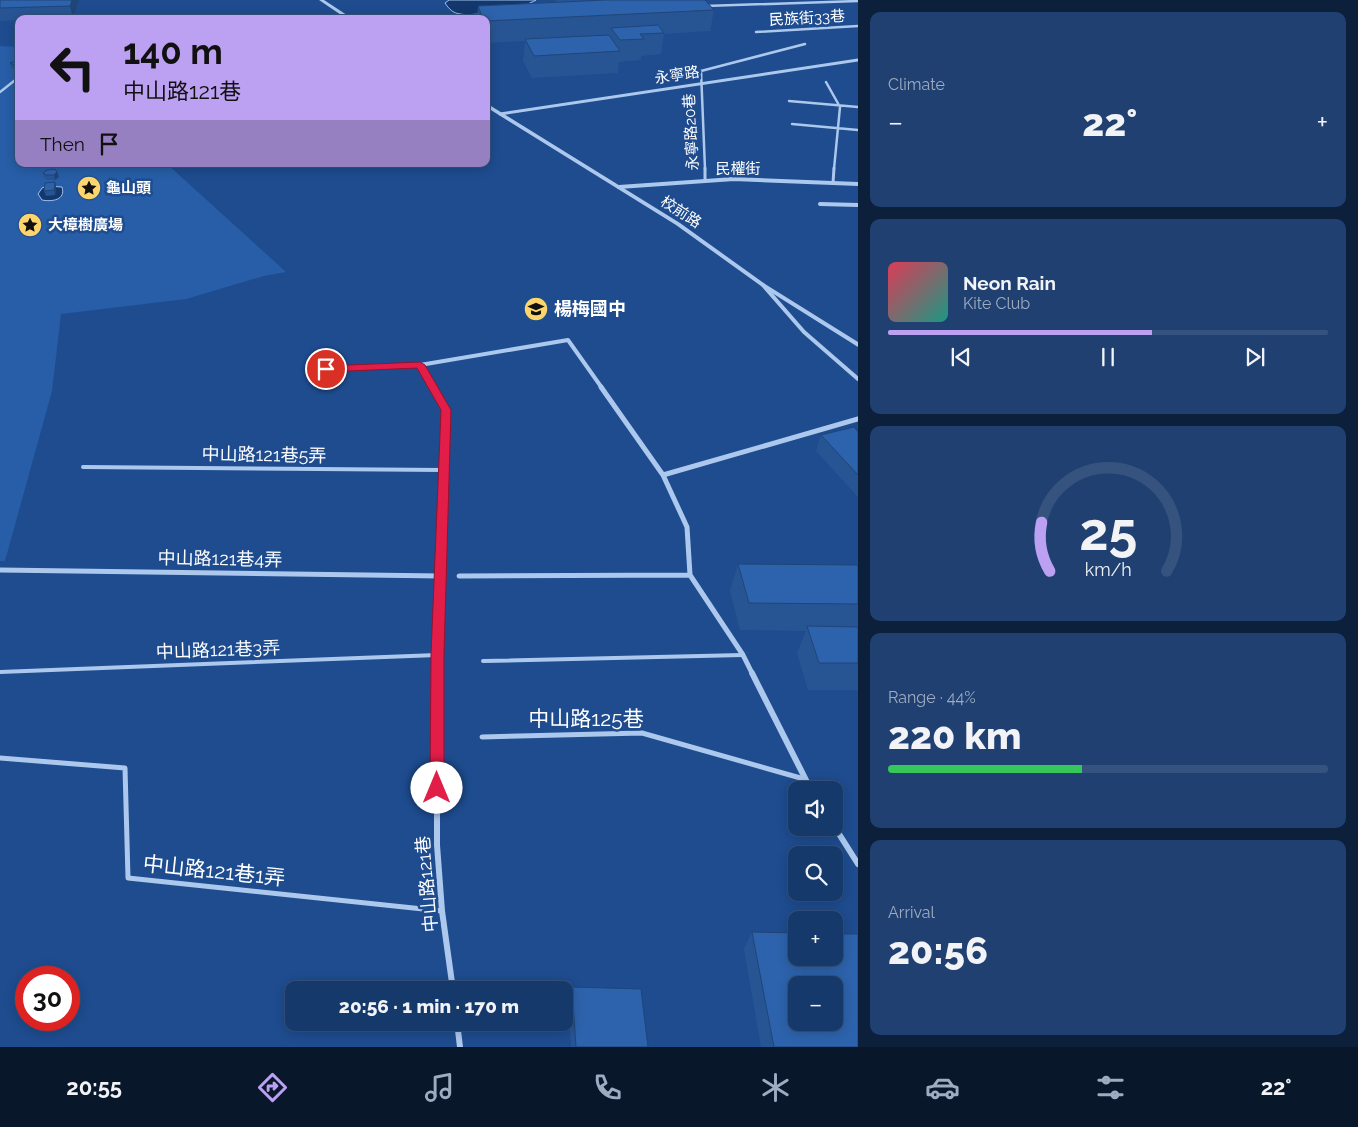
<!DOCTYPE html>
<html lang="en">
<head>
<meta charset="utf-8">
<style>
	body { margin:0; font-family:Raleway,"Noto Sans TC",sans-serif; background:#1f4071; color:#f1f3f6; height:100vh; display:flex; flex-direction:column; font-size:19px; white-space:nowrap }
	* { box-sizing:border-box; margin:0 }
	p { font-size:16px; color:#9eacc1 }
	.icon { flex:none; width:28px; height:28px; fill:none; stroke:currentColor; stroke-width:2; stroke-linecap:round; stroke-linejoin:round }
	.map { position:relative; flex:1; overflow:hidden }
	.side { display:flex; flex-direction:column; gap:12px; padding:12px; background:#0c1f3b; width:500px }
	.side>* { flex:none }
	.guide { position:absolute; left:15px; top:15px; width:475px; height:152px; border-radius:10px; box-shadow:0 2px 12px #0003,0 0 0 1px #35537e; background:#bca0f2; color:#111; overflow:hidden }
	.fabs { position:absolute; left:788px; top:781px; display:grid; gap:10px }
	.fabs a { display:grid; place-items:center; width:55px; height:55px; border-radius:10px; background:#16396b; box-shadow:0 2px 12px #0003,0 0 0 1px #35537e; font-size:25px }
	.speed { position:absolute; left:15px; top:966px; display:flex; gap:10px; font-size:25px; font-weight:700; text-align:center }
	.speed>* { display:grid; place-content:center; width:65px; height:65px; border-radius:50%; background:#16396b; box-shadow:0 2px 12px #0003,0 0 0 1px #35537e; line-height:1 }
	.speed .limit { border:8px solid #d22; background:#fff; color:#111 }
	.pin { position:absolute; display:grid; place-items:center; width:42px; height:42px; color:#fff; margin:-21px; border:2px solid #fff; border-radius:50%; box-shadow:0 1px 5px #0007 }
	.me { position:absolute; width:55px; margin:-28px; rotate:0deg; stroke-linejoin:round; filter:drop-shadow(0 0 4px #0008) }
	.turn { display:flex; align-items:center; gap:18px; height:105px; padding:0 25px; font-size:22px }
	.turn .icon { width:65px; height:65px; stroke-width:2.5 }
	.turn b { display:block; font-size:35px; line-height:42px }
	.then { display:flex; align-items:center; height:48px; padding:0 25px; background:#0003; gap:10px; font-size:19px }
	.big { font-size:38px; font-weight:800; line-height:1.1 }
	.side .card { flex:1; display:flex; flex-direction:column; justify-content:center; gap:8px; min-width:0; padding:0 18px; border-radius:10px; background:#1f4071 }
	.side .dial { align-items:center; gap:0 }
	.dial svg { height:130px; overflow:visible; fill:none; stroke:#35537e; stroke-width:7; stroke-linecap:round; text-anchor:middle }
	.dial text { fill:#f1f3f6; stroke:none }
	.song { display:flex; align-items:center; gap:15px }
	.cover { width:60px; height:60px; border-radius:8px; background:linear-gradient(135deg,hsl(350 70% 55%),hsl(170 70% 35%)) }
	.played { height:5px; border-radius:2px; background:linear-gradient(90deg,#bca0f2 60%,#35537e 60%) }
	.keys { display:flex; justify-content:space-around; direction:ltr }
	.heat { display:flex; justify-content:space-between; align-items:center; font-size:28px; direction:ltr }
	.charge { height:8px; border-radius:4px; background:linear-gradient(90deg,#34c759 44%,#35537e 0) }
	.trip { position:absolute; left:285px; top:981px; width:288px; height:50px; border-radius:10px; background:#16396b; box-shadow:0 2px 12px #0003,0 0 0 1px #35537e; font-weight:800; line-height:50px; text-align:center }
	.menu { display:flex; height:80px; justify-content:space-around; align-items:center; background:#09172b; color:#9eacc1 }
	.menu .icon { width:35px; height:35px }
	.menu .on { color:#bca0f2 }
	.menu b { font-size:22px; color:#f1f3f6 }
	main { display:flex; flex:1; min-height:0 }
	.map>svg:first-child { display:block }
	.green { fill:#275ea7 }
	.water { fill:#14386d; stroke:#a0c3ef }
	.lines { fill:none; stroke-linecap:round; stroke-linejoin:round }
	.service-far3 { stroke:#acc8ed; stroke-width:2.5 }
	.service-far2 { stroke:#acc8ed; stroke-width:3 }
	.service-far1 { stroke:#acc8ed; stroke-width:4 }
	.service { stroke:#acc8ed; stroke-width:5 }
	.minor-far3 { stroke:#acc8ed; stroke-width:3 }
	.minor-far2 { stroke:#acc8ed; stroke-width:4 }
	.minor-far1 { stroke:#acc8ed; stroke-width:5 }
	.minor { stroke:#acc8ed; stroke-width:6 }
	.tertiary { fill:#acc8ed; fill-rule:evenodd }
	.wall { fill:#275594 }
	.shaded-wall { fill:#204578 }
	.building { fill:#2d63ac; stroke:#204578; fill-rule:evenodd }
	.route { fill:#e11d48; stroke:#92132f }
	.labels { text-anchor:middle; stroke-width:5; stroke-linejoin:round; paint-order:stroke }
	.far-street-label { font-size:15px; fill:#fff; stroke:#1e4c8f }
	.far-poi-label { font-size:15px; font-weight:bold; fill:#fff; stroke:#1e4c8f; text-anchor:start }
	.poi-label { font-size:18px; font-weight:bold; fill:#fff; stroke:#1e4c8f; text-anchor:start }
	.street-label { font-size:18px; fill:#fff; stroke:#1e4c8f }
	.near-street-label { font-size:21px; fill:#fff; stroke:#1e4c8f }
</style>
</head>
<body>
<main>
<div class="map">
<svg width="858" height="1047" viewBox="0 0 858 1047">
	<rect width="100%" height="100%" fill="#1e4c8f"/>
	<path class="green" d="M0,46L19,47V164H167L286,272L264,276L186,299L61,314L52,391L5,561H0Z"/>
	<path class="water" d="M449,0H536C524,8 475,17 460,14C453,13 449,9 445,3Z
		M47,186L62,187C66,200 52,202 42,200L38,194L42,188Z"/>
	<g class="lines">
		<path class="service-far3" d="M705,6L858,1
			M756,32L858,26
			M826,82L840,107L834,169
			M0,92L19,77
			M789,101L858,107
			M792,124L858,130
			M705,169L701,71L805,44"/>
		<path class="service-far2" d="M705,168V181
			M833,183L834,168"/>
		<path class="service-far1" d="M83,467L444,470
			M483,661L743,655
			M0,672L437,655"/>
		<path class="service" d="M482,737L642,733L804,779
			M0,758L125,768L128,878L442,911"/>
		<path class="minor-far3" d="M500,114L858,60"/>
		<path class="minor-far2" d="M619,187L734,179L858,184
			M820,204L858,205
			M763,285L804,332L858,379
			M420,365L568,340L602,388
			M326,369L420,365L434,388"/>
		<path class="minor-far1" d="M433,387L446,410L437,675
			M601,387L663,475
			M0,570L441,576
			M459,576L690,575
			M753,675L743,655L690,575L687,527L663,475L858,419"/>
		<path class="minor" d="M437,673V845L442,911L453,990
			M752,673L811,790
			M834,826L858,864
			M457,1022L460,1047"/>
		<path class="tertiary" d="M319,0H324L353,19H347Z
			M486,103L680,223L765,284L858,342V347L761,286L676,225L486,107Z"/>
	</g>
	<path class="wall" d="M0,0H79L73,18L19,19V20L0,21Z
		M556,0H705L714,10L710,31L664,34L661,54L641,56V60L619,62L618,73L532,78L523,61L525,41L486,43V19H477L478,6L556,2Z
		M19,60L17,70L11,68L10,63Z
		M57,172L59,177L55,180H47L44,177L43,173Z
		M55,182L56,187L55,195L46,196L44,191Z
		M858,432V497L816,451L821,435Z
		M738,564L858,565V690H808L797,653L806,631L740,630L730,591Z
		M752,932L858,1047H761L744,949Z
		M572,987L648,1047H571L568,1003Z"/>
	<path class="shaded-wall" d="M72,0H79L73,18L70,6Z
		M19,64V69L17,70L15,65Z
		M57,172L59,177L55,180L54,175Z
		M55,182L56,187L55,195L54,190Z"/>
	<path class="building" d="M0,0H72L70,6L0,8Z
		M605,0H705L714,10L486,21V19H483L478,6Z
		M658,25L664,33L640,34L644,39L620,40L611,28Z
		M609,35L620,51L534,56L525,39Z
		M19,60V64L15,65L10,63Z
		M55,169L57,172L54,175H46L43,173L47,170Z
		M55,182L54,190L44,191L45,183Z
		M854,427L858,432V475L821,435Z
		M738,564L858,565V604L749,603Z
		M807,626L858,627V663H819Z
		M752,932L796,933V958H834V934H858V1047H774ZM796,985H834V1022H796Z
		M572,987L641,989L648,1047H576Z"/>
	<path class="route" d="M420,362L425,365L451,410L444,655V788L442,793L437,794L432,793L430,788L431,655L441,410L417,368L326,372L322,369L326,366Z"/>
	<defs>
		<g id="sight-disc" transform="scale(1.25)"><circle r="9.5" fill="#fcd66c" stroke="#1e4c8f"/><path d="M0-6L1.8-2.2L6-1.7L2.9 1.2L3.7 5.4L0 3.3L-3.7 5.4L-2.9 1.2L-6-1.7L-1.8-2.2Z" fill="#111"/></g>
		<g id="school-disc" transform="scale(1.25)"><circle r="9.5" fill="#fcd66c" stroke="#1e4c8f"/><path d="M0-5L7-2L0 1L-7-2ZM-4 1L0 2.5L4 1V4Q0 6-4 4Z" fill="#111"/></g>
	</defs>
	<g fill-rule="evenodd">
		<use href="#sight-disc" x="89" y="188"/>
		<use href="#sight-disc" x="30" y="225"/>
		<use href="#school-disc" x="536" y="309"/>
	</g>
	<g class="labels">
		<g class="far-street-label">
			<text transform="translate(807 18) rotate(-3)" y="5">民族街33巷</text>
			<text transform="translate(677 75) rotate(-9)" y="5">永寧路</text>
			<text transform="translate(691 132) rotate(-93)" y="5">永寧路20巷</text>
			<text x="738" y="174">民權街</text>
			<text transform="translate(681 212) rotate(33)" y="5">校前路</text>
		</g>
		<g class="far-poi-label">
			<text x="106" y="193">龜山頭</text>
			<text x="48" y="230">大樟樹廣場</text>
		</g>
		<g class="poi-label">
			<text x="554" y="315">楊梅國中</text>
		</g>
		<g class="street-label">
			<text transform="translate(264 455) rotate(1)" y="6">中山路121巷5弄</text>
			<text transform="translate(220 559) rotate(1)" y="6">中山路121巷4弄</text>
			<text transform="translate(218 650) rotate(-2)" y="6">中山路121巷3弄</text>
			<text transform="translate(427 884) rotate(-95)" y="6">中山路121巷</text>
		</g>
		<g class="near-street-label">
			<text x="586" y="726">中山路125巷</text>
			<text transform="translate(214 871) rotate(6)" y="7">中山路121巷1弄</text>
		</g>
	</g>
</svg>
<div class="fabs">
<a><svg class="icon" aria-label="sound" viewBox="0 0 24 24"><path d="M4 9h4l5-4v14l-5-4H4zM17 9q2 3 0 6"/></svg></a>
<a><svg class="icon" aria-label="search" viewBox="0 0 24 24"><circle cx="10" cy="10" r="6"/><path d="M15 15l6 6"/></svg></a>
<a>+</a>
<a>−</a>
</div>
<div class="speed"><div class="limit">30</div></div>
<div class="pin" style="left:326px;top:369px;background:#d93025"><svg class="icon" aria-label="arrive" viewBox="0 0 24 24"><path d="M6 21V4h12l-3 4 3 4H6"/></svg></div>
<svg class="me" style="left:437px;top:788px" viewBox="-20 -20 40 40"><circle r="19" fill="#fff"/><path d="M0-13L10 11 0 6-10 11z" fill="#e11d48"/></svg>
<div class="trip">20:56 · 1 min · 170 m</div>
<div class="guide">
<div class="turn"><svg class="icon" aria-label="left" viewBox="0 0 24 24"><path d="M17 20v-9H6M10 6l-5 5 5 5"/></svg><div><b>140 m</b>中山路121巷</div></div>
<div class="then">Then<svg class="icon" aria-label="arrive" viewBox="0 0 24 24"><path d="M6 21V4h12l-3 4 3 4H6"/></svg></div>
</div>
</div>
<section class="side">
<div class="card"><p>Climate</p>
<div class="heat"><a>−</a><b class="big">22°</b><a>+</a></div>
</div>
<div class="card">
<div class="song"><i class="cover"></i><div><b>Neon Rain</b><p>Kite Club</p></div></div>
<div class="played"></div>
<div class="keys"><svg class="icon" aria-label="previous" viewBox="0 0 24 24"><path d="M18 5L8 12l10 7zM5 5v14"/></svg><svg class="icon" aria-label="pause" viewBox="0 0 24 24"><path d="M8 5v14M16 5v14"/></svg><svg class="icon" aria-label="next" viewBox="0 0 24 24"><path d="M6 5l10 7-10 7zM19 5v14"/></svg></div>
</div>
<div class="card dial"><svg viewBox="0 0 100 80">
<path d="M14 69A42 42 0 1 1 86 69"/>
<path d="M14 69A42 42 0 0 1 9 39" stroke="#bca0f2"/>
<text x="50" y="56" font-size="32" font-weight="700">25</text>
<text x="50" y="72" font-size="11">km/h</text>
</svg></div>
<div class="card"><p>Range · 44%</p><b class="big">220 km</b><div class="charge"></div></div>
<div class="card"><p>Arrival</p><b class="big">20:56</b></div>
</section>
</main>
<nav class="menu">
<b>20:55</b>
<svg class="icon on" aria-label="directions" viewBox="0 0 24 24"><path d="M12 3l9 9-9 9-9-9zM9 14v-3h6M13 9l2 2-2 2"/></svg>
<svg class="icon" aria-label="music" viewBox="0 0 24 24"><path d="M9 18V5l10-2v13"/><circle cx="6" cy="18" r="3"/><circle cx="16" cy="16" r="3"/></svg>
<svg class="icon" aria-label="phone" viewBox="0 0 24 24"><path d="M5 4h4l2 5-3 2q2 4 5 5l2-3 5 2v4C11 20 4 13 5 4z"/></svg>
<svg class="icon" aria-label="climate" viewBox="0 0 24 24"><path d="M12 3v18M4 7l16 10M4 17L20 7"/></svg>
<svg class="icon" aria-label="car" viewBox="0 0 24 24"><path d="M5 17H2v-5l4-1 3-4h7l3 4 3 1v5h-3M9 17h6M6 11h13"/><circle cx="7" cy="17" r="2"/><circle cx="17" cy="17" r="2"/></svg>
<svg class="icon" aria-label="filters" viewBox="0 0 24 24"><path d="M4 7h16M4 17h16"/><circle cx="9" cy="7" r="2"/><circle cx="15" cy="17" r="2"/></svg>
<b>22°</b>
</nav>
</body>
</html>
